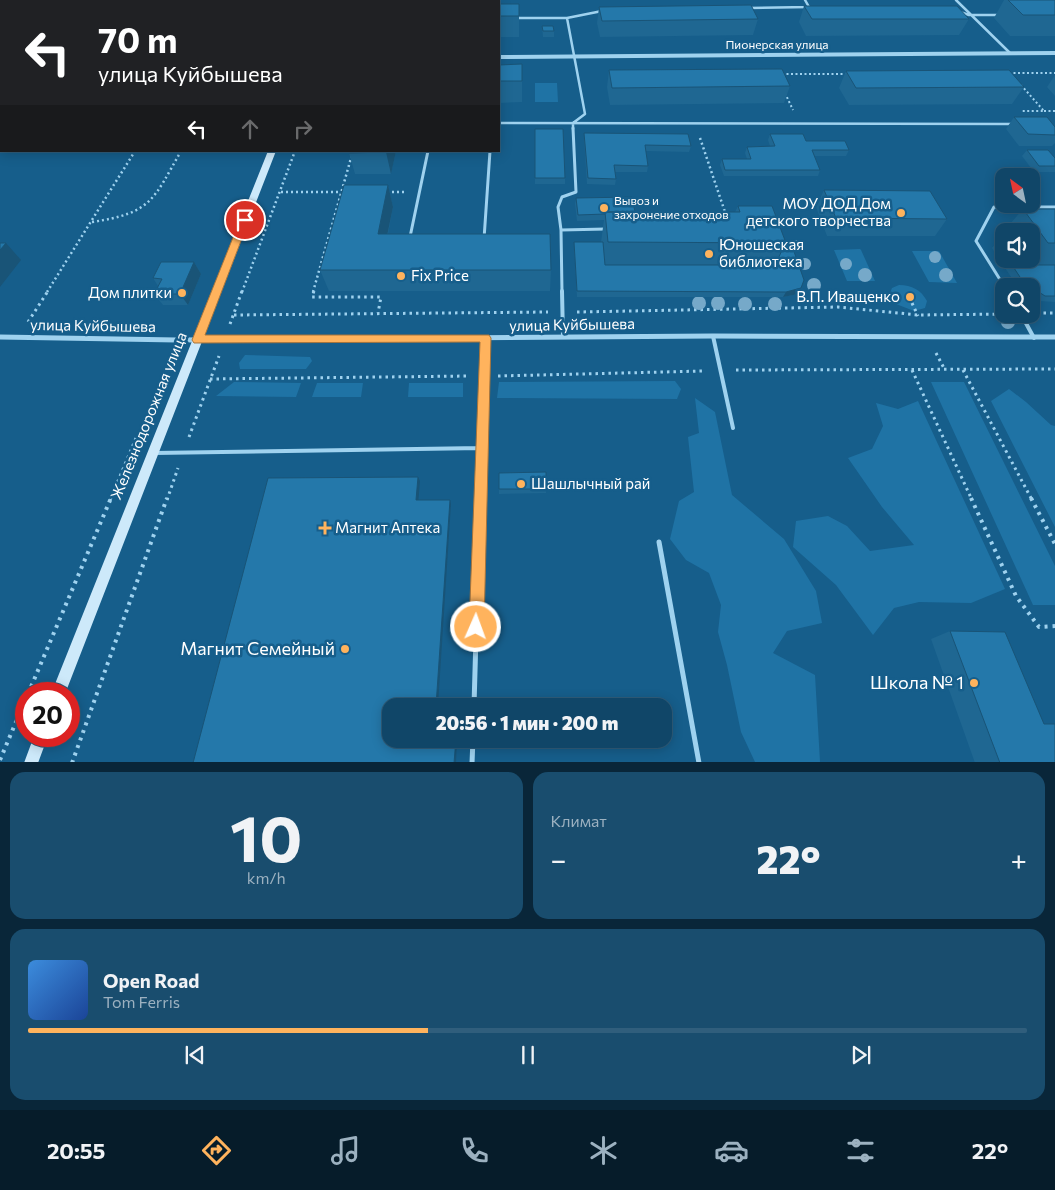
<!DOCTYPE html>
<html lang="ru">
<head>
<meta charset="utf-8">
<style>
	body { margin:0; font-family:Commissioner,sans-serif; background:#194d6e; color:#f1f3f6; height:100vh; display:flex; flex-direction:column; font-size:19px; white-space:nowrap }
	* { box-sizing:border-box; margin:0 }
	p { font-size:16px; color:#9cb1c0 }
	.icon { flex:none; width:28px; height:28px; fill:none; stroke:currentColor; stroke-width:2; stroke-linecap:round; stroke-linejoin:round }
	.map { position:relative; height:762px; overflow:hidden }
	.side { display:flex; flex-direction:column; gap:10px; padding:10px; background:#092639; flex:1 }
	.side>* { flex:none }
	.hud { position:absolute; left:0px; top:0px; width:500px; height:152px; box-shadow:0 2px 12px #0003,0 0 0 1px #305e7c; background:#202124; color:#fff; overflow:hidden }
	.needle { width:32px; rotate:327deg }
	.buttons { position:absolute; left:995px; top:168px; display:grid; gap:10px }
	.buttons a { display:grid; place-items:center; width:45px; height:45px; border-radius:10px; background:#104668; box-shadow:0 2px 12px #0003,0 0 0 1px #305e7c; font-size:25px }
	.speed { position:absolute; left:15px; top:682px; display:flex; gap:10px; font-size:25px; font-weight:700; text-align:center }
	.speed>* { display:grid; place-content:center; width:65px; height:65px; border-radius:50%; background:#104668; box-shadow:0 2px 12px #0003,0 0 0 1px #305e7c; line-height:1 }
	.speed .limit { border:8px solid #d22; background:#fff; color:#111 }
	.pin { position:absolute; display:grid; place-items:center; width:42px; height:42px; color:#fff; margin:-21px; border:2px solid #fff; border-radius:50%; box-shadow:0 1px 5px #0007 }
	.me { position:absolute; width:55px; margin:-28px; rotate:2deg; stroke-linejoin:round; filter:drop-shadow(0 0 4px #0008) }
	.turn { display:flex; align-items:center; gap:18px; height:105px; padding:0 15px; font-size:22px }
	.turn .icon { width:65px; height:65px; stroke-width:2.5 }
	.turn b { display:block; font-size:35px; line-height:42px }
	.lanes { display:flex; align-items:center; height:48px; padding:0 15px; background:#0003; justify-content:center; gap:25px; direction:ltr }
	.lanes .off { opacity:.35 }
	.big { font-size:38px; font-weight:800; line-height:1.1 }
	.side .card { flex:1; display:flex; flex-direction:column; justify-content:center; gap:8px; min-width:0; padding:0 18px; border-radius:15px; background:#194d6e }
	.side .dial { align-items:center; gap:0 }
	.dial b { font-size:65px; line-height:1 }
	.song { display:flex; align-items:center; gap:15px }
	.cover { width:60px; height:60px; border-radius:8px; background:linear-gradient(135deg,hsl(210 70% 55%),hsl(220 70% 35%)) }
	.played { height:5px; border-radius:2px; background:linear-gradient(90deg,#ffb35d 40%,#305e7c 40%) }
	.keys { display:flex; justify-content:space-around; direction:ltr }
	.heat { display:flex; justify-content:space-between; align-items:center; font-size:28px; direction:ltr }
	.side .tiles { flex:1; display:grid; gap:10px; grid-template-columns:1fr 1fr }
	.card:last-child { grid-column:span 2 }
	.trip { position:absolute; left:382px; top:698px; width:290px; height:50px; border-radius:15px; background:#104668; box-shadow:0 2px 12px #0003,0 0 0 1px #305e7c; font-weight:800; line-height:50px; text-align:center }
	.tab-bar { display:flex; height:80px; justify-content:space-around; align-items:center; background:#061c2a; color:#9cb1c0 }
	.tab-bar .icon { width:35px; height:35px }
	.tab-bar .active { color:#ffb35d }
	.tab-bar b { font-size:22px; color:#f1f3f6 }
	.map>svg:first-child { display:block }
	.green { fill:#1f73a5 }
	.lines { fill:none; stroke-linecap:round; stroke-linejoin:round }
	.path-far3 { stroke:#9fd2ef; stroke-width:2; stroke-dasharray:2 2.5; stroke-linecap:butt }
	.path-far2 { stroke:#9fd2ef; stroke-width:2.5; stroke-dasharray:2 3; stroke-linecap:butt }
	.path-far1 { stroke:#9fd2ef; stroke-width:3; stroke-dasharray:2.5 4; stroke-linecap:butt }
	.path { stroke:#9fd2ef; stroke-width:4; stroke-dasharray:3 5; stroke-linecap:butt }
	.service-far3 { stroke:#9fd2ef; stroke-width:2.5 }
	.service-far2 { stroke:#9fd2ef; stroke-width:3 }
	.service-far1 { stroke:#9fd2ef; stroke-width:4 }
	.service { stroke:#9fd2ef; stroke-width:5 }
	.minor { stroke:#9fd2ef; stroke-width:5 }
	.tertiary { fill:#9fd2ef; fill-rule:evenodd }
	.secondary { fill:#cde9fa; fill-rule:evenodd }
	.tree { fill:#76a9c9 }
	.wall { fill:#1f6792 }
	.shaded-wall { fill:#195477 }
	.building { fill:#2478aa; stroke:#195477 }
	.route { fill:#ffb35d; stroke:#a6743c }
	.poi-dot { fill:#ffb35d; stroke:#165e8b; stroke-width:2 }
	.labels { text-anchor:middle; stroke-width:5; stroke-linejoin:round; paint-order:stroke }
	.far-street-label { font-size:12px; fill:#fff; stroke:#165e8b }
	.far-poi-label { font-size:12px; fill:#fff; stroke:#165e8b; text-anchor:start }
	.poi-label { font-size:15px; fill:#fff; stroke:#165e8b; text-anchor:start }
	.street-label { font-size:15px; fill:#fff; stroke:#165e8b }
	.near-poi-label { font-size:18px; fill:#fff; stroke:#165e8b; text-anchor:end }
</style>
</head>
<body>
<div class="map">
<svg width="1055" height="763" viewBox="0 0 1055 763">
	<rect width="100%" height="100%" fill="#165e8b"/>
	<path class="green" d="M1,0H142L1,1L0,114V1Z
		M535,83H557L558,102H535Z
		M860,249L861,250L875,281H847L834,250Z
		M912,251H939L957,283L929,282Z
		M899,285C912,285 921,290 927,301L925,308L914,311L896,304L890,293L892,288Z
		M245,355L310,357L312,361L306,369H240L239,363Z
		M675,381L681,389L677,399L497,398L499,382Z
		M234,382L301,383L296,397L216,396Z
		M931,382H964L1055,566V605H1033Z
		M317,383H363L361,397H312Z
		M409,383H463V397H408Z
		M1009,389L1026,402L1051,425L1055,426V527L991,401Z
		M695,398L715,412L732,495L784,539L816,591L822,623L787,631L773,653L815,675L820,762H755L741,732L727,665L718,632L721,605L709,573L686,560L670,539L679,501L694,492L688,437L699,433Z
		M918,401L1005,589L971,603L919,602L894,608L873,635L836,585L793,547L796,521L828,516L847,526L870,551L914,545L882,507L848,458L872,449L883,426L876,403L898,409Z"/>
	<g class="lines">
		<path class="path-far3" d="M1009,73H1055
			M782,74H848
			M1021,85L1044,111H1021
			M785,93L793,110
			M1044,111H1055"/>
		<path class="path-far2" d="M700,138L726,215
			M281,192H341
			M387,192H406
			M92,222C152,213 153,200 181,151
			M47,292L135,151
			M242,292L295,151
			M313,292L353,151"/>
		<path class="path-far1" d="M314,291L312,297H381L378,313
			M912,303L918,316
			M577,312L838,307L918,315L1007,314
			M1037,313H1055
			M234,315L548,312
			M28,322L48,291
			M230,324L242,291
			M936,353L945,370
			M736,370L1055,369
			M912,370L972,500
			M963,370L1032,500
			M498,376L704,371
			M210,379L469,376
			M189,437L219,356
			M110,500L136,438
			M167,500L178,468"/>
		<path class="path" d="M971,498L1016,596L1039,627L1055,626
			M1031,498L1055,544
			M28,694L111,498
			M0,760L26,698
			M72,763L167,498"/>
		<path class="service-far3" d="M805,0L809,7
			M956,0L1010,53
			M749,8L809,7
			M960,12L969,15H1000
			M514,18H567L602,11
			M567,18L585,114L573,123
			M499,123L1013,124
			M573,123V129"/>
		<path class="service-far2" d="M561,230L606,229
			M410,237L428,151
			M484,239L490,151
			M1004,286L976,241L994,207H1055
			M562,292L561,230L558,207L562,197L576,192L573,128"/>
		<path class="service-far1" d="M562,291L563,337
			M1021,314L1034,338
			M713,336L733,428
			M154,453L481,448
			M480,500L485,338"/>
		<path class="service" d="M659,542L699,763
			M474,706L480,498
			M472,763L473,739"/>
		<path class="minor" d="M0,337L177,340L713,336L1055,337"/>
		<path class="tertiary" d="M1055,51V55L499,59V55Z"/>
		<path class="secondary" d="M329,0H335V1H329Z
			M268,151H276L65,694H51Z
			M34,736H48L38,763H24Z"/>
	</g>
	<g class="tree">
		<circle cx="797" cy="246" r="6"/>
		<circle cx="935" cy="257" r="6"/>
		<circle cx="805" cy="264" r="6"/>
		<circle cx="846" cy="264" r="6"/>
		<circle cx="865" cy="275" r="7"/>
		<circle cx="946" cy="275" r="7"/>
		<circle cx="814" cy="285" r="7"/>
		<circle cx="699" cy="303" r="7"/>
		<circle cx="718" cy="303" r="7"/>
		<circle cx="745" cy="304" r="7"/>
		<circle cx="775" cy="304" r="7"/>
		<circle cx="1008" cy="322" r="7"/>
	</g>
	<path class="wall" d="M1004,0H1055V36H1010L994,18Z
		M499,4H519V37H499Z
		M804,6L969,19L959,35L806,36L799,22Z
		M599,7L758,19L753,35L600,37L597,23Z
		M542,26L554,31V37H543Z
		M522,64V102L499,103V65Z
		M609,70L790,86L784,103L610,105L607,87Z
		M846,71L1024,87L1012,104L849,105L839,88Z
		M1055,75V96L1047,87Z
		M1014,117L1055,127V143L1052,146H1019L1006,129Z
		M535,129L565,178V184H535Z
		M584,133L691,146L689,152L646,151L648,166L647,172H615L616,179L615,185L587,184L584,139Z
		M770,134L806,141L849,150L846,156H815L820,170L818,176H724L720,165L722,159H747L745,153L747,147L770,146L768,140Z
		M1027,150L1055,158V172H1034L1022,156Z
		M349,151H396L391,174H355L349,153Z
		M388,185L393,207L388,234L551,270L550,291H329L320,270Z
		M824,190L947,219L935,236H827L816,207Z
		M576,198L635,212H735L738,206L786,242L798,294L783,297H577L574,248V242H601L604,220L577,221L575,204Z
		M1023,209H1055V302L1039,301L1031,296V286H1017L992,248L997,242H1003L1000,237L1004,232V259H1031V231H1004Z
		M194,262L201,274L188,305H163L154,294L158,286L153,278Z
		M499,489H546V493L499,494Z
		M950,631L1044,724L1055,763H975L931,639Z"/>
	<path class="shaded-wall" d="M386,151H396L391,174L386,152Z
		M388,185L393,207L383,255L378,234Z
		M6,243L21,260L0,287V250Z
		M194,262L201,274L188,305L180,294Z
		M801,288L798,294L783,297L786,292Z
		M418,477L420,481L418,505L416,500Z
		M450,500L451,504L438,706H436Z
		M456,739H457L456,763H454Z"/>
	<path class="building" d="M390,0H423V1H390Z
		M1008,0H1055V15H1023Z
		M499,4H519V16H499Z
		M751,5L758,19L602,21L599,7Z
		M804,6H957L969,19H812Z
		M542,26H553L554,31H543Z
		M522,64V81H499V65Z
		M782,69L790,86L612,88L609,70Z
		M1009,70L1024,87L856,88L846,71Z
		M1014,117H1047L1055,127V135L1028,134Z
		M535,129H563L565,178H535Z
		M584,133L688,134L691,146L645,145L648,166L614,165L616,179L588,178Z
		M770,134H803L806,141H845L849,150H812L820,170H725L722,159H751L747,147L775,146Z
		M1027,150H1048L1055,158V166H1039Z
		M349,151H386V152L349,153Z
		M344,185H388L378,234H550L551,270H320Z
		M824,190L930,191L947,219L836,218Z
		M632,197L635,212H605V214L578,215L576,198Z
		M738,206H772L786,243L608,242L605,212H740Z
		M1023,209H1055V243H1048Z
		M574,242H603L605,265H775L786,242L791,243L804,280L801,288L786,292L577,291Z
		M997,242H1004V253Z
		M0,243H6L0,250Z
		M1008,259H1023L1027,265H1055V296H1045L1031,287V286H1030L1024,283Z
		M161,262H194L180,294H154L162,279L153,278Z
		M546,472V489H499V473Z
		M418,477L416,500H450L436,706H391V739H456L454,763H193L268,478Z
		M950,631L1005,632L1044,724H1055V763H1000Z"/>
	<path class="route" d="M245,217L249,220L205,335H489L491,338L484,627L482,632L476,634L471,632L469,627L480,342L194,343L192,340L240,220Z"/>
	<g class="poi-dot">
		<circle cx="604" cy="208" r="5"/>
		<circle cx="901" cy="213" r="5"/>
		<circle cx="709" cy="254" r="5"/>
		<circle cx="401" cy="276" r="5"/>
		<circle cx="182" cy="293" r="5"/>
		<circle cx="910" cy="297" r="5"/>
		<circle cx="521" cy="484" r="5"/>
		<path d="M322.5 520.5h5v5h5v5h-5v5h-5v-5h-5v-5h5z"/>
		<circle cx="345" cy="649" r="5"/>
		<circle cx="974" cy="683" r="5"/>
	</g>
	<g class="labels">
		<g class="far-street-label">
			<text x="777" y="49">Пионерская улица</text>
		</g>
		<g class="far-poi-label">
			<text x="614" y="205">Вывоз и<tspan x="614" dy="14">захронение отходов</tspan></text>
		</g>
		<g class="poi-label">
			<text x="891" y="209" text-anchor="end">МОУ ДОД Дом<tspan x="891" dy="17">детского творчества</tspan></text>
			<text x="719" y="250">Юношеская<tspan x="719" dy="17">библиотека</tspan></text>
			<text x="411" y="281">Fix Price</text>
			<text x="172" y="298" text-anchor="end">Дом плитки</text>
			<text x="900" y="302" text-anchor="end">В.П. Иващенко</text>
			<text x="531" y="489">Шашлычный рай</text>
			<text x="335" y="533">Магнит Аптека</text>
		</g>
		<g class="street-label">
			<text transform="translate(572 325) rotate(-1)" y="5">улица Куйбышева</text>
			<text transform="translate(93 326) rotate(1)" y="5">улица Куйбышева</text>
			<text transform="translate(149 416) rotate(-68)" y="5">Железнодорожная улица</text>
		</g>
		<g class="near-poi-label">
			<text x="335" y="655">Магнит Семейный</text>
			<text x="964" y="689">Школа № 1</text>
		</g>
	</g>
</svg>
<div class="buttons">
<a><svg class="needle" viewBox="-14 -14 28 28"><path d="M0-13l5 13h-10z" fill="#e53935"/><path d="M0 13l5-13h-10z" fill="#9cb1c0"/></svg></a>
<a><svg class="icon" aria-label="sound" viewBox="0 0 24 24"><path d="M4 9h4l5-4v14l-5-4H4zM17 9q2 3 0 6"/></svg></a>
<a><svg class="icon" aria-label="search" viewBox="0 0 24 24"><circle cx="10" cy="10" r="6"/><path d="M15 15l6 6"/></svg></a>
</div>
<div class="speed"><div class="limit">20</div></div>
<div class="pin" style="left:245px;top:220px;background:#d93025"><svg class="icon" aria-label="arrive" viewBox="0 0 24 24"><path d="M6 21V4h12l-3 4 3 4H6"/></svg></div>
<svg class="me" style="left:476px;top:627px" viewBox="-20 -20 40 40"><circle r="17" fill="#ffb35d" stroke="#fff" stroke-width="3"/><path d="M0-11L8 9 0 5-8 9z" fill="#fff"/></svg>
<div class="trip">20:56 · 1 мин · 200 m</div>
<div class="hud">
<div class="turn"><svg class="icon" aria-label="left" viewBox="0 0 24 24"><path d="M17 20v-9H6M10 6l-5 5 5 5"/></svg><div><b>70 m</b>улица Куйбышева</div></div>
<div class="lanes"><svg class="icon" aria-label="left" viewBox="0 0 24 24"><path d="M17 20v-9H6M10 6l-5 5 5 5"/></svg><svg class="icon off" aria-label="ahead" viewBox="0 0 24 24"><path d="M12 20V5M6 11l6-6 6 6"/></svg><svg class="icon off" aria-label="right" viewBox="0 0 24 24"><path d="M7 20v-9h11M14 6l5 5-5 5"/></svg></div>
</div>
</div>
<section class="side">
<div class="tiles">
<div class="card dial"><b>10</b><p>km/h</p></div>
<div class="card"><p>Климат</p>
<div class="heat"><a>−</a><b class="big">22°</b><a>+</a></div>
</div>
<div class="card">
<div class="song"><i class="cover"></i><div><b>Open Road</b><p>Tom Ferris</p></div></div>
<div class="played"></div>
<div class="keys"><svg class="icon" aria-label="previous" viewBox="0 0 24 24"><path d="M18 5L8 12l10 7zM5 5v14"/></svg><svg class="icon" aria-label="pause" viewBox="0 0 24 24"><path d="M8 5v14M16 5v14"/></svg><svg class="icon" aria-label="next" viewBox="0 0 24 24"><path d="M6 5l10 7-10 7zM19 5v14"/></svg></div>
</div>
</div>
</section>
<nav class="tab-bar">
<b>20:55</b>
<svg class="icon active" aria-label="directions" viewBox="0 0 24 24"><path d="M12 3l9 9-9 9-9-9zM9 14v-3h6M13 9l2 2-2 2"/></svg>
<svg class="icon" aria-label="music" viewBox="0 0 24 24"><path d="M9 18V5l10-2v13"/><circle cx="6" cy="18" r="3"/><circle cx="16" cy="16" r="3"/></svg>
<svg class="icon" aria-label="phone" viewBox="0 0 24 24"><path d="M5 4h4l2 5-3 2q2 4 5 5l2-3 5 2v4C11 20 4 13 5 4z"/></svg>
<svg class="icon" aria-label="climate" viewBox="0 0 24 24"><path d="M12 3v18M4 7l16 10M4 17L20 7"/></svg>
<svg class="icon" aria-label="car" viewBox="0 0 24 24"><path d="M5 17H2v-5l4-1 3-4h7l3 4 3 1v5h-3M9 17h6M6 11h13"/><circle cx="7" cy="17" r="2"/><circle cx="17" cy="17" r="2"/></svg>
<svg class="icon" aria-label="filters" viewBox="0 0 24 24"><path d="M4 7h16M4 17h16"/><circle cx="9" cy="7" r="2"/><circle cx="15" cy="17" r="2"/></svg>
<b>22°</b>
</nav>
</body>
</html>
